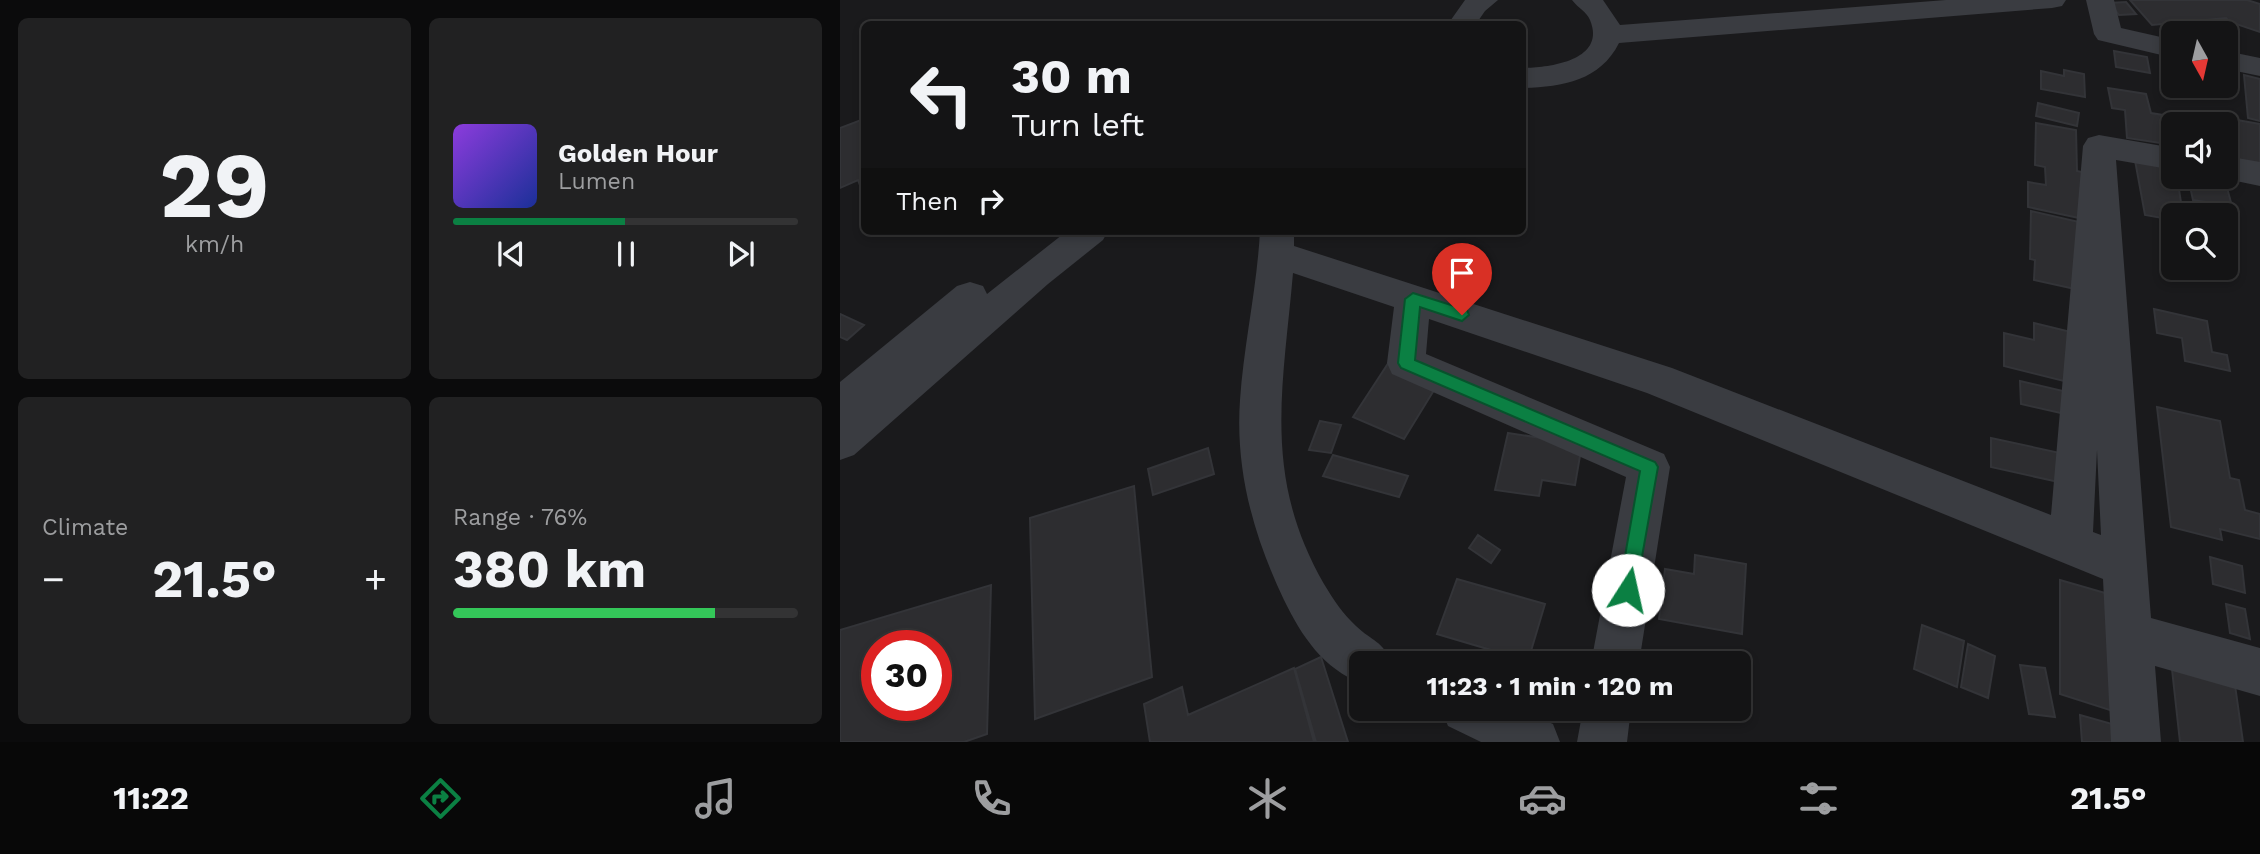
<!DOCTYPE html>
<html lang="en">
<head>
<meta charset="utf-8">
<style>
	body { margin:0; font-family:"Work Sans",sans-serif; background:#212122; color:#f1f3f6; height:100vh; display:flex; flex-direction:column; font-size:26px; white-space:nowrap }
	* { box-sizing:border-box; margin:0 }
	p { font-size:23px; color:#9d9ea0 }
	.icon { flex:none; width:38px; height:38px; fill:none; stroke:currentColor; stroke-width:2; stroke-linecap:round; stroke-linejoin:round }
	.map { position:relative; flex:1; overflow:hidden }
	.details { display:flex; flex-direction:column; gap:18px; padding:18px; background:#0b0b0c; width:840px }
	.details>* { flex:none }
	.banner { position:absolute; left:21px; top:21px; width:665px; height:214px; border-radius:10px; box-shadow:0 4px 10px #0003,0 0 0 2px #333334; background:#141415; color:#f1f3f6; overflow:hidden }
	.needle { width:46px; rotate:172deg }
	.controls { position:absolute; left:1321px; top:21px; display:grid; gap:14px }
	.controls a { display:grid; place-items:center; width:77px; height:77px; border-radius:10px; background:#141415; box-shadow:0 4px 10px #0003,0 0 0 2px #333334; font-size:35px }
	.speed { position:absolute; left:21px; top:630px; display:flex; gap:14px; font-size:35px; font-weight:700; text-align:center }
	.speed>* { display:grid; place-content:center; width:91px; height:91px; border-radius:50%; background:#141415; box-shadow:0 4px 10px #0003,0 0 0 2px #333334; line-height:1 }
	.speed .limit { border:10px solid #d22; background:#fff; color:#111 }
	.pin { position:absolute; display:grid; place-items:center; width:60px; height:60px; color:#fff; margin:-72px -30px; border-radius:50% 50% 50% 0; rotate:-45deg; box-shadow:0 0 7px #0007 }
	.pin .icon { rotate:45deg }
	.me { position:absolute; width:77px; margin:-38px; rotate:10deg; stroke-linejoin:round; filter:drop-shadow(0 0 5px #0008) }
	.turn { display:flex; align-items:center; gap:24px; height:147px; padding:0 35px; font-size:32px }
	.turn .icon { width:91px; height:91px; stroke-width:2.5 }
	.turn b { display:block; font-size:49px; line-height:60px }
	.then { display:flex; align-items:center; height:66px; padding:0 35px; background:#0003; gap:14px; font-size:26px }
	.big { font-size:52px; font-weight:700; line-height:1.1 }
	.details .widget { flex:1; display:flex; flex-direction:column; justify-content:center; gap:10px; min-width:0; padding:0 24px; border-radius:10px; background:#212122 }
	.details .dial { align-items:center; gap:0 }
	.dial b { font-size:91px; line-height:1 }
	.song { display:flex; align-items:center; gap:21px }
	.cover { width:84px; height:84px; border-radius:10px; background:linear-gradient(135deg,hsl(270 70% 55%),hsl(230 70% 35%)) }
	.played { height:7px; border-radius:4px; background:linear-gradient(90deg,#0b8043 50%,#333334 50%) }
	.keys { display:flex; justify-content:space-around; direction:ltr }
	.heat { display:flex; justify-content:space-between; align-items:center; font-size:38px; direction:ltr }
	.charge { height:10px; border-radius:5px; background:linear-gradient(90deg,#34c759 76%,#333334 0) }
	.details .tiles { flex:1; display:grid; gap:18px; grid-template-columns:repeat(2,1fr) }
	.trip { position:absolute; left:509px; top:651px; width:402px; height:70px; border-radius:10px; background:#141415; box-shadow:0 4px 10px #0003,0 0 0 2px #333334; font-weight:700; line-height:70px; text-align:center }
	.menu { display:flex; height:112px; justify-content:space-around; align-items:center; background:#080808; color:#9d9ea0 }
	.menu .icon { width:49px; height:49px }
	.menu .selected { color:#0b8043 }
	.menu b { font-size:32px; color:#f1f3f6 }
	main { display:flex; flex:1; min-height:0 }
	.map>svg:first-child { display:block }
	.building { fill:#2d2d30; stroke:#333438; stroke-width:2; fill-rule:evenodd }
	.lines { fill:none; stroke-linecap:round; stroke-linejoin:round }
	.minor { fill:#3a3c41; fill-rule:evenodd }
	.route { fill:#0b8043; stroke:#07532c; stroke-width:2 }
</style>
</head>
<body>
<main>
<section class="details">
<div class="tiles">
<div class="widget dial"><b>29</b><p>km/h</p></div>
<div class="widget">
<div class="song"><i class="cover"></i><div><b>Golden Hour</b><p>Lumen</p></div></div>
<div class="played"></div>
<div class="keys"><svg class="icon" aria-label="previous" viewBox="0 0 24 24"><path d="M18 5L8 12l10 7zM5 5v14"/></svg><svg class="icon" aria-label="pause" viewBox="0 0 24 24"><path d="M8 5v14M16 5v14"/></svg><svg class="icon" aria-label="next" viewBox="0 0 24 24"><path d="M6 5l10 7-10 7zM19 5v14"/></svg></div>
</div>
<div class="widget"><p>Climate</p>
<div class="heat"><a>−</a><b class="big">21.5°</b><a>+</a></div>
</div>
<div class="widget"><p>Range · 76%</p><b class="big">380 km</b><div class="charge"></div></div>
</div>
</section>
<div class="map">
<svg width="1420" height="742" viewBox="0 0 1420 742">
	<rect width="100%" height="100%" fill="#1a1a1c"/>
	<path class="building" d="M1290,0H1407L1420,4V32L1390,22L1386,18L1312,25Z
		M1286,2L1296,14L1279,15L1270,3Z
		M1274,51L1307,57L1310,73L1276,67Z
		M1224,70L1244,74L1245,97L1201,89V71L1224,76Z
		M1404,75L1420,79V121L1408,118Z
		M1268,88L1306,94L1311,113L1335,117L1337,124H1334V145L1287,138L1285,110L1272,108Z
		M1198,103L1239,113L1237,126L1196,116Z
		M1338,114L1372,121V124H1340Z
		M1380,117L1420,124V164L1390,158L1386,124H1382Z
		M24,119V196L18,180L0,188V128Z
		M1196,123L1236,130L1237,171L1246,173L1248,220L1188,207V182L1206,185L1205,167L1195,165Z
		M1294,155L1334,161V177H1337L1343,215H1334V220L1305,215Z
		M1348,177H1384L1392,206L1353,200Z
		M1367,206L1385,208L1393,231L1386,229V215H1370Z
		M1191,211L1239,222L1235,289L1194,280L1195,260L1190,259Z
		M1314,309L1367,321L1372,352L1387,355L1390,371L1345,361L1342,338L1317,333Z
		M0,314L24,325L7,340L0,337Z
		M1194,323L1231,332L1232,383L1164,366V333L1194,340Z
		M549,362L599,382L564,439L513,417Z
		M1180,381L1223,391L1225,414L1181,404Z
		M1317,407L1380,421L1390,478L1399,480L1405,510L1420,514V539L1380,529L1382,540L1331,527Z
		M480,421L501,425L491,453L469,450Z
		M668,433L742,444L735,485L702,480L699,496L655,490Z
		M1151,438L1220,453L1223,483L1151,467Z
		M368,448L374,474L313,495L308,469Z
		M493,455L568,476L559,497L483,476Z
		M294,486L312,677L195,719L190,518Z
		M638,535L660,550L651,563L629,548Z
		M855,555L906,564L902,634L819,619L825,569L854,574Z
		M1370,557L1402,566L1405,593L1373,584Z
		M617,579L705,604L688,661L597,634Z
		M1220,580L1279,597V713L1220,694Z
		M151,585L147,734L124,742H0V630ZM37,646H96V705H37Z
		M1386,604L1405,609L1410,639L1390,633Z
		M1082,625L1124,641L1117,687L1074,669Z
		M1128,644L1155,656L1148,698L1121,687Z
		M481,657L508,742H476L455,669Z
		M1331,660L1394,678L1403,742H1340Z
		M1180,665L1205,668L1215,717L1189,714Z
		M454,668L474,742H310L304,704L342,687L348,715Z
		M1240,715L1279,726L1281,742H1242Z"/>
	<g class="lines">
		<path class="minor" d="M625,0H658L645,11L636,24H608Z
			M732,0H763L780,25L1106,0H1226L1222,6L1212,8L779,43C760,81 722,87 682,88V68C708,68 767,61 750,20C747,12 738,8 732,0Z
			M1246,0H1274L1281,28L1334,40V58L1258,40L1254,34Z
			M1386,51L1420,58V76L1386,69Z
			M1259,135L1334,148V170L1276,160L1311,618L1420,648V696L1315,666L1321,742H1271L1263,579L807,393L589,319L586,354L824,454L830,467L799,663H751L786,477L552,374L547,363L554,307L453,273C443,389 422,476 484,584C493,599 503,614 516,626C533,642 542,640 552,663H522V684C483,668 462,637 444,600C414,537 395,471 400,400C404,343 417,288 420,231H454V246L832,368L1211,515L1243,146L1248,138ZM1257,450L1261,535L1253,532Z
			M1386,156L1420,162V186L1377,177H1386Z
			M227,231H268L263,240L208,284L14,455L0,460V382L117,286L130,282L143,286L147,294Z
			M601,709H679L713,724L720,742H641L608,726Z
			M743,709H791L787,742H737Z"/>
	</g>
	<path class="route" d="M573,293L627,310L629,315L622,321L580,307L575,360L815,462L818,467L795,596L788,599L781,596L779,590L800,471L561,368L558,363L565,299Z"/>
</svg>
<div class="controls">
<a><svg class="needle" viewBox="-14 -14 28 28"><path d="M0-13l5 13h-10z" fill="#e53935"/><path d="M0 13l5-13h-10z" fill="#9d9ea0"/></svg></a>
<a><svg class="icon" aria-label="sound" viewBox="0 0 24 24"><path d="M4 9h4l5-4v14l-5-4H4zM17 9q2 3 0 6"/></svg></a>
<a><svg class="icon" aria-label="search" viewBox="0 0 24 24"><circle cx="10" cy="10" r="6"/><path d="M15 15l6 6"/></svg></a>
</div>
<div class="speed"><div class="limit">30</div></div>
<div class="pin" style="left:622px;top:315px;background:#d93025"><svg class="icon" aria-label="arrive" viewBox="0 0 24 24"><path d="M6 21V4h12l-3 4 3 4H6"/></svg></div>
<svg class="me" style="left:788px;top:590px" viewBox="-20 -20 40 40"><circle r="19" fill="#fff"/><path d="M0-13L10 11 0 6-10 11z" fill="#0b8043"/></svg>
<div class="trip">11:23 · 1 min · 120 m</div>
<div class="banner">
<div class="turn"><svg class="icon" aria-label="left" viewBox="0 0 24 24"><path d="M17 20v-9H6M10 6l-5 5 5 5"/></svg><div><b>30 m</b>Turn left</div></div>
<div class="then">Then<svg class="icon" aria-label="right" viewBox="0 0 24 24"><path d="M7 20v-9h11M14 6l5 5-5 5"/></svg></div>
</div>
</div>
</main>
<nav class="menu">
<b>11:22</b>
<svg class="icon selected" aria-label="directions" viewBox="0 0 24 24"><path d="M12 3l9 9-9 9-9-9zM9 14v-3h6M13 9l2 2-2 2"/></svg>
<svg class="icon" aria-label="music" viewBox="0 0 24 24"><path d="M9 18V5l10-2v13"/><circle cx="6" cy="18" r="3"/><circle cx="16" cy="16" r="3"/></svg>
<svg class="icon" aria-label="phone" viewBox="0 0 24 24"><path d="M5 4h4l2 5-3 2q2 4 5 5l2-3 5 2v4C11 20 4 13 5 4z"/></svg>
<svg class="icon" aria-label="climate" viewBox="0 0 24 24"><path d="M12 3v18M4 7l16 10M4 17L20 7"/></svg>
<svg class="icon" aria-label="car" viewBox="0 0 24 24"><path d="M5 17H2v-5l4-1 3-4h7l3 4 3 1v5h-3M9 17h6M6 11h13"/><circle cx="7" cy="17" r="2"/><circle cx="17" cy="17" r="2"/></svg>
<svg class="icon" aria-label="filters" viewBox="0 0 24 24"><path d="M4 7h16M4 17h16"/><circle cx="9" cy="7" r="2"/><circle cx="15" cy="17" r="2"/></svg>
<b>21.5°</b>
</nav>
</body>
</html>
